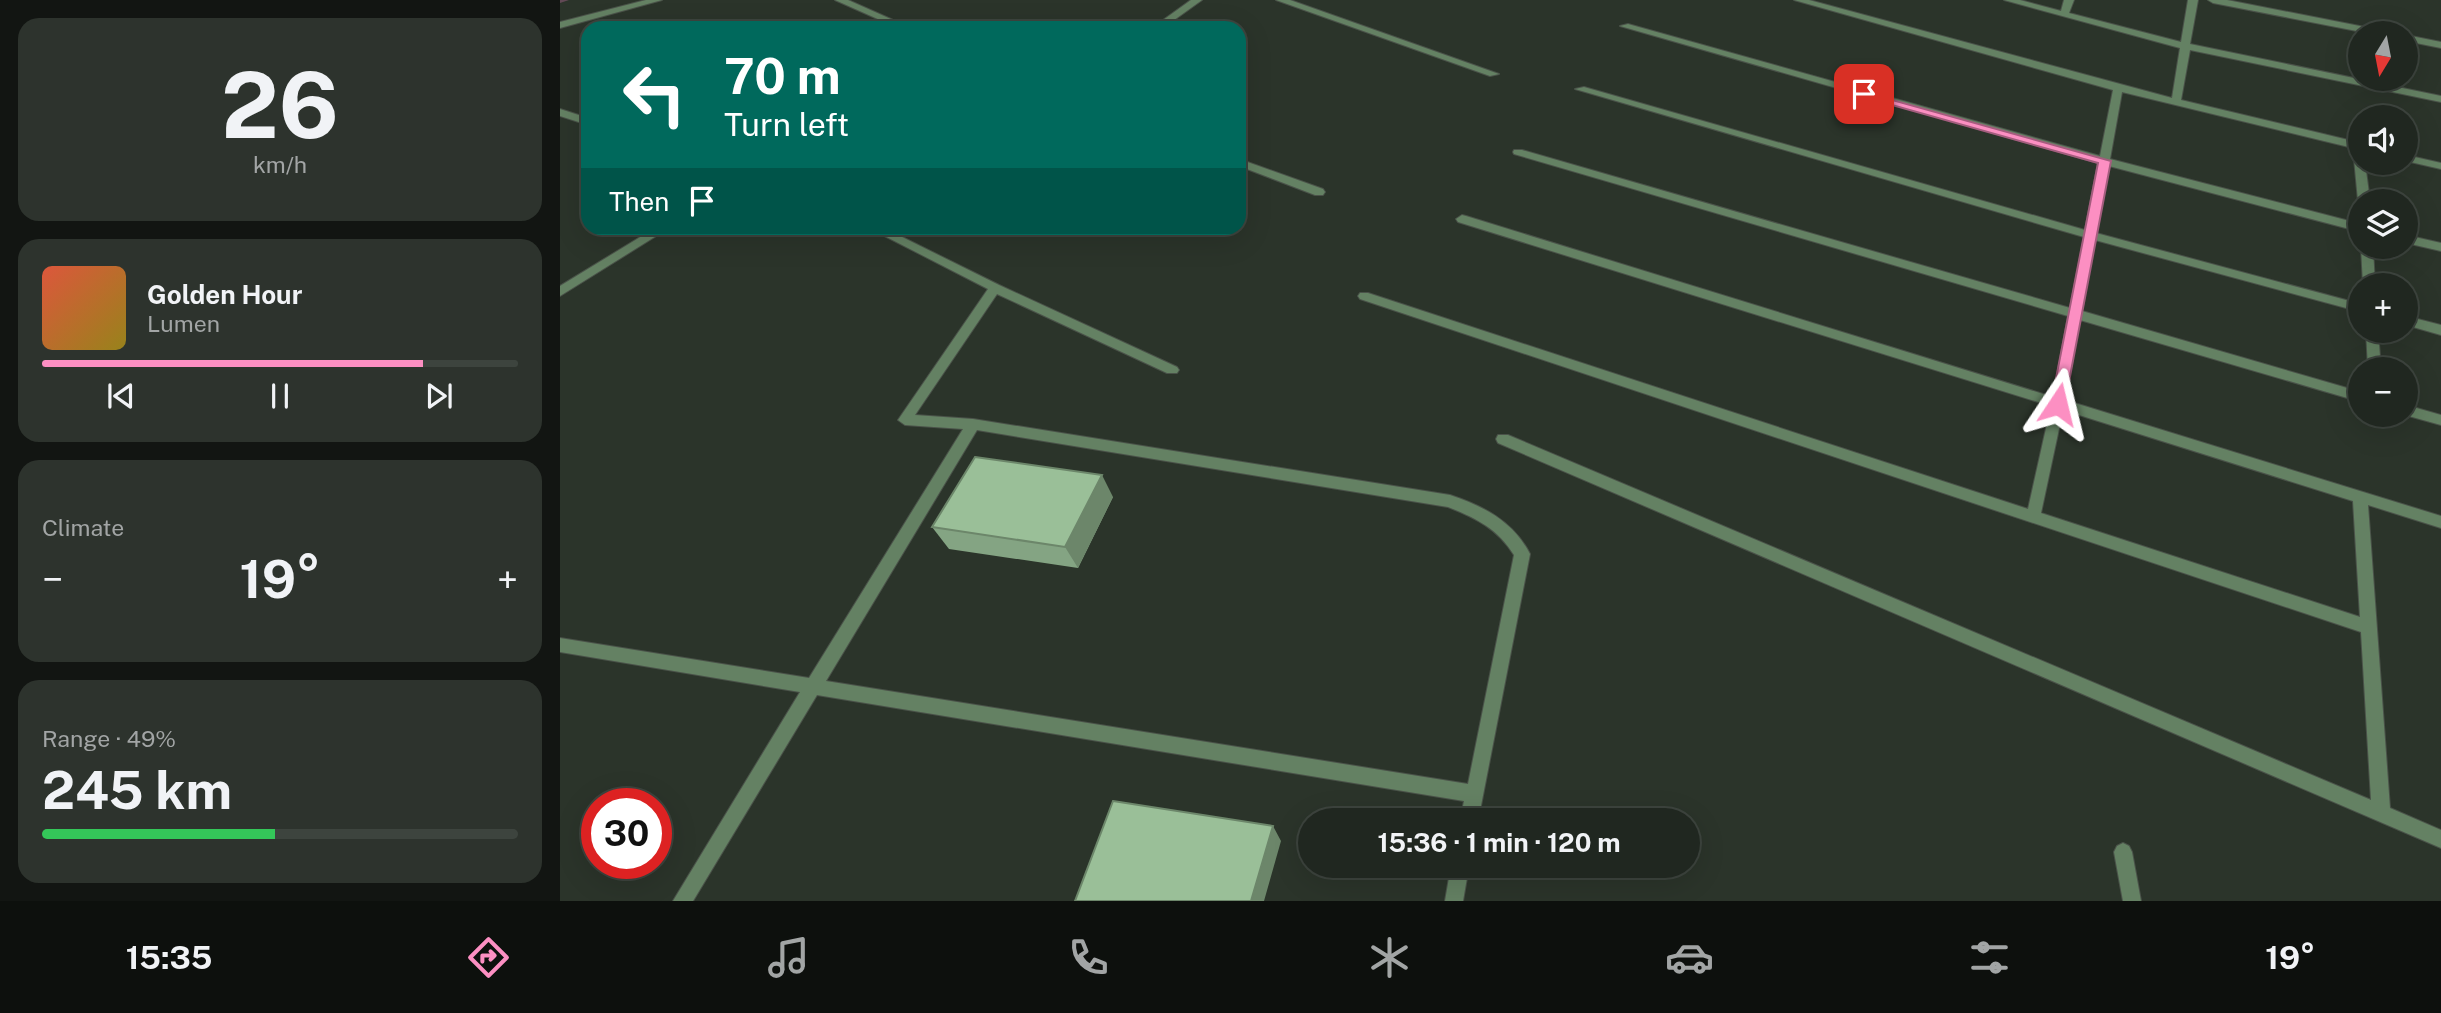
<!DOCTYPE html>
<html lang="en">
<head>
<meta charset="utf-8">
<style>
	body { margin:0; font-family:"Public Sans",sans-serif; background:#2d332d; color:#f1f3f6; height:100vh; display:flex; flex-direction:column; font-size:26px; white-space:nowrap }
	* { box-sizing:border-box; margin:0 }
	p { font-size:23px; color:#a2a5a5 }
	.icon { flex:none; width:38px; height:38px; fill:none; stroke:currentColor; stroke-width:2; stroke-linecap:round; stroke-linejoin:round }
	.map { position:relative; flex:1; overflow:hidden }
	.sheet { display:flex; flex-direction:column; gap:18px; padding:18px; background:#121512; width:560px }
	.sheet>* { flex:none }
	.banner { position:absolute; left:21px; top:21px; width:665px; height:214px; border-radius:21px; box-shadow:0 7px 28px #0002,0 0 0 2px #3d443e; background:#00695c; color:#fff; overflow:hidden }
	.needle { width:46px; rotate:190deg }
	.controls { position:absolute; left:1788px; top:21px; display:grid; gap:14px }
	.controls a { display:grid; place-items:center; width:70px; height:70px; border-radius:50%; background:#202720; box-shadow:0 7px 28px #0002,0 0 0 2px #3d443e; font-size:35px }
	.speed { position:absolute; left:21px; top:788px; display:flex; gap:14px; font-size:35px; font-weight:700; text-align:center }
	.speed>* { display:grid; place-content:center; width:91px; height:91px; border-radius:50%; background:#202720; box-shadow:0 7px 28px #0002,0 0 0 2px #3d443e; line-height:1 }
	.speed .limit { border:10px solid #d22; background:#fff; color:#111 }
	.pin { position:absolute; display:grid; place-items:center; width:60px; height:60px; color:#fff; margin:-30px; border-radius:14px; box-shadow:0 4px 10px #0006 }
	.me { position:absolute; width:77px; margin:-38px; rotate:10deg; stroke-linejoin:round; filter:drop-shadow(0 0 5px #0008) }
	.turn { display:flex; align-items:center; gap:24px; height:147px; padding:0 28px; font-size:32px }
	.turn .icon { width:91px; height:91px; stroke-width:2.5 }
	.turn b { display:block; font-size:49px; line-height:60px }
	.then { display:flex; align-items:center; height:66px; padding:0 28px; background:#0003; gap:14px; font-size:26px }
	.big { font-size:52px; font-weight:700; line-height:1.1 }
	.sheet .tile { flex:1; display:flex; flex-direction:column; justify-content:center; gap:10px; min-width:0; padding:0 24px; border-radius:21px; background:#2d332d }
	.sheet .dial { align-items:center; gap:0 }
	.dial b { font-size:91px; line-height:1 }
	.song { display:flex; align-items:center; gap:21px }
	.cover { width:84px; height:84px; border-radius:10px; background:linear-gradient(135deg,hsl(10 70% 55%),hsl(50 70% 35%)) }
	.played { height:7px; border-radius:4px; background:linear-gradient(90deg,#fc8fc2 80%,#3d443e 80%) }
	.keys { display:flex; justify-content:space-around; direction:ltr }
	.heat { display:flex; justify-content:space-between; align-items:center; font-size:38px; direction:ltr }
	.charge { height:10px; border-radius:5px; background:linear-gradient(90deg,#34c759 49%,#3d443e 0) }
	.trip { position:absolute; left:738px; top:808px; width:402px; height:70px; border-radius:35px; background:#202720; box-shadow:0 7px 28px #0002,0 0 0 2px #3d443e; font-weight:700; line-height:70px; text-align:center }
	.menu { display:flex; height:112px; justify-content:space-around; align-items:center; background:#0d100d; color:#a2a5a5 }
	.menu .icon { width:49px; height:49px }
	.menu .on { color:#fc8fc2 }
	.menu b { font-size:32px; color:#f1f3f6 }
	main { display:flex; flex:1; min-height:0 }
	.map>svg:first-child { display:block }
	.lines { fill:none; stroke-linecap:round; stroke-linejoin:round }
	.stream { fill:#624955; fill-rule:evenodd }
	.lane-casing { stroke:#4a5249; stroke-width:2 }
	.street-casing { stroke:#4a5249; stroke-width:2 }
	.lane { fill:#648163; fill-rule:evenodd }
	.street { fill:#648163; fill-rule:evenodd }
	.wall { fill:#84a483 }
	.shaded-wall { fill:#6c866a }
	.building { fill:#9abf98; stroke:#6c866a; stroke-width:2 }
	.route { fill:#fc8fc2; stroke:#a45d7e; stroke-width:2 }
</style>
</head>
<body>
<main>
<section class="sheet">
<div class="tile dial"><b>26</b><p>km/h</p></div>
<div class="tile">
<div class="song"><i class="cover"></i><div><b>Golden Hour</b><p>Lumen</p></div></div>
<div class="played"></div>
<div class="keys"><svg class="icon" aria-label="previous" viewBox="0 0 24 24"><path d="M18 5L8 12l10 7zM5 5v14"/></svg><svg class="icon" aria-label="pause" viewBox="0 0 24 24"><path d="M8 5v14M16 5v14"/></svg><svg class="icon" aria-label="next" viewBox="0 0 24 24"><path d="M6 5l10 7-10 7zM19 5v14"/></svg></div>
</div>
<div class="tile"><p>Climate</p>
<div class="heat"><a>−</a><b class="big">19°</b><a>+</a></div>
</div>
<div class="tile"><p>Range · 49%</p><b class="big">245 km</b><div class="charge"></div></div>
</section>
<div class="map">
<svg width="1881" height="901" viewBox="0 0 1881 901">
	<rect width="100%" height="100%" fill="#2b342a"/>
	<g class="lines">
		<path class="stream" d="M0,0H9L0,3Z"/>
		<g class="lane-casing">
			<path id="lane" d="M679,159L763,189L765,192L763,195H755L679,166Z"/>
		</g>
		<g class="street-casing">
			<path id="street" d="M86,0H102L0,28V22Z
				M275,0H288L351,28H338Z
				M631,0H642L603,28H592Z
				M716,0H730L939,74L930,76Z
				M1234,0H1249L1612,98L1620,48L1444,0H1460L1501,11L1504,0H1514L1509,13L1621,42L1628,0H1638L1630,44L1881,96V102L1630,50L1621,100L1801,143V163H1805L1810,201H1801V204L1798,201L1793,148L1562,92L1550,159L1801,224V232L1549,166L1536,233L1801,304V312L1535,240L1522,311L1801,392V402L1520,320L1505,400L1881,516V528L1808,505L1830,808L1881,830V848L938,443L936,439L938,435H948L1811,800L1801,632L800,299L798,296L800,293H808L1468,509L1491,406L898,222L896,219L902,215L906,216L1493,397L1508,316L954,154L953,152L954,150H962L1510,308L1524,237L1015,89L1024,87L1525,230L1538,163L1060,26L1068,24L1540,156L1553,90ZM1503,410L1793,501L1800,617L1481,513Z
				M1648,0H1667L1820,30L1825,33H1807L1653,3Z
				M1846,35L1881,42V48L1846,41Z
				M0,109L28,118V125L0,116Z
				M1846,155L1881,163V169L1846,161Z
				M95,228H109L0,296V286Z
				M309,228H324L439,285L617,367L619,370L617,373H607L437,294L355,415L413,419L890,495C923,506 953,521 970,554L918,821H900L904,801L257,695L133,901H113L240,692L0,652V638L249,678L403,429L345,425L338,420L428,289ZM417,430L888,507C916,518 938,529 954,555L908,784L266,681Z
				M1846,235L1881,243V251L1846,243Z
				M1801,247H1813L1815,285H1803Z
				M1846,316L1881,325V335L1846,325Z
				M1806,331H1818L1821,369H1808Z
				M1846,405L1881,415V425L1845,415Z
				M1563,843L1569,846L1572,852L1581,901H1563L1554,852L1557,846Z
				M891,866H909L903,901H885Z"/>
		</g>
		<use href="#lane" class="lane"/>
		<use href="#street" class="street"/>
	</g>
	<path class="wall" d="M553,497L518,568L389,549L372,527Z"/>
	<path class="shaded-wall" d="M542,475L553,497L518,568L505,547Z
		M713,826L721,841L704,901H691Z"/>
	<path class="building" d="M415,457L542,475L505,547L372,527Z
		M553,801L713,826L691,901H515Z"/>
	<path class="route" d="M1300,91L1551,161L1504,408H1493L1491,404L1538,163L1300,96Z"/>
</svg>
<div class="controls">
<a><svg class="needle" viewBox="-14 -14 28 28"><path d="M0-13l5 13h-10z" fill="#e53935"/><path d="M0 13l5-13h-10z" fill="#a2a5a5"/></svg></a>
<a><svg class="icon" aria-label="sound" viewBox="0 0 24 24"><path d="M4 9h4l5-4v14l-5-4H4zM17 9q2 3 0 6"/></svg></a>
<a><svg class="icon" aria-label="layers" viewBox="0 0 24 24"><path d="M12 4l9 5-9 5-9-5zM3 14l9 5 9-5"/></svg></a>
<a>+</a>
<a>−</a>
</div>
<div class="speed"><div class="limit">30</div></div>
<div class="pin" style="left:1304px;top:94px;background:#d93025"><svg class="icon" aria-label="arrive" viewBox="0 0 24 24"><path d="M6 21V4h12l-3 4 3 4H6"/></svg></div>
<svg class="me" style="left:1498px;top:404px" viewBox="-20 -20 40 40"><path d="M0-17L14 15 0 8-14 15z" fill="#fc8fc2" stroke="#fff" stroke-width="4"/></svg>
<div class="trip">15:36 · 1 min · 120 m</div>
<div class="banner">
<div class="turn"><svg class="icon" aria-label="left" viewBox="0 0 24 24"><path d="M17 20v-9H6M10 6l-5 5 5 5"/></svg><div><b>70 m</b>Turn left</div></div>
<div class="then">Then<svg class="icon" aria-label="arrive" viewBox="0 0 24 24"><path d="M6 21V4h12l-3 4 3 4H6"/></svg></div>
</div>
</div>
</main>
<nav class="menu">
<b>15:35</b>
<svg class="icon on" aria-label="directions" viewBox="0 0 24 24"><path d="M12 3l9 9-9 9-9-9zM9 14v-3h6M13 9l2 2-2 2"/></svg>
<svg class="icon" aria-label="music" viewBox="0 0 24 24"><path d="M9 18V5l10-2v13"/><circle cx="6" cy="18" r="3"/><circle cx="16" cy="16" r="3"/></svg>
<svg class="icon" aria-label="phone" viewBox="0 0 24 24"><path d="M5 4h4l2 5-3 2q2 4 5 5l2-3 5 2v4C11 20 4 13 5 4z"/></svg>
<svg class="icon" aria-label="climate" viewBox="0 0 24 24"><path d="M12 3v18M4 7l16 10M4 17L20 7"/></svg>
<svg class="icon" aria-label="car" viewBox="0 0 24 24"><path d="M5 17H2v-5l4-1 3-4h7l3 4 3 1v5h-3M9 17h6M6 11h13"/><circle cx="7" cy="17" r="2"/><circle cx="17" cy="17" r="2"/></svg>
<svg class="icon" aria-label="filters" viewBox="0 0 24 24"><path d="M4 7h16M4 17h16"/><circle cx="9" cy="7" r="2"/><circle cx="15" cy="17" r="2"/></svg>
<b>19°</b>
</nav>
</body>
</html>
